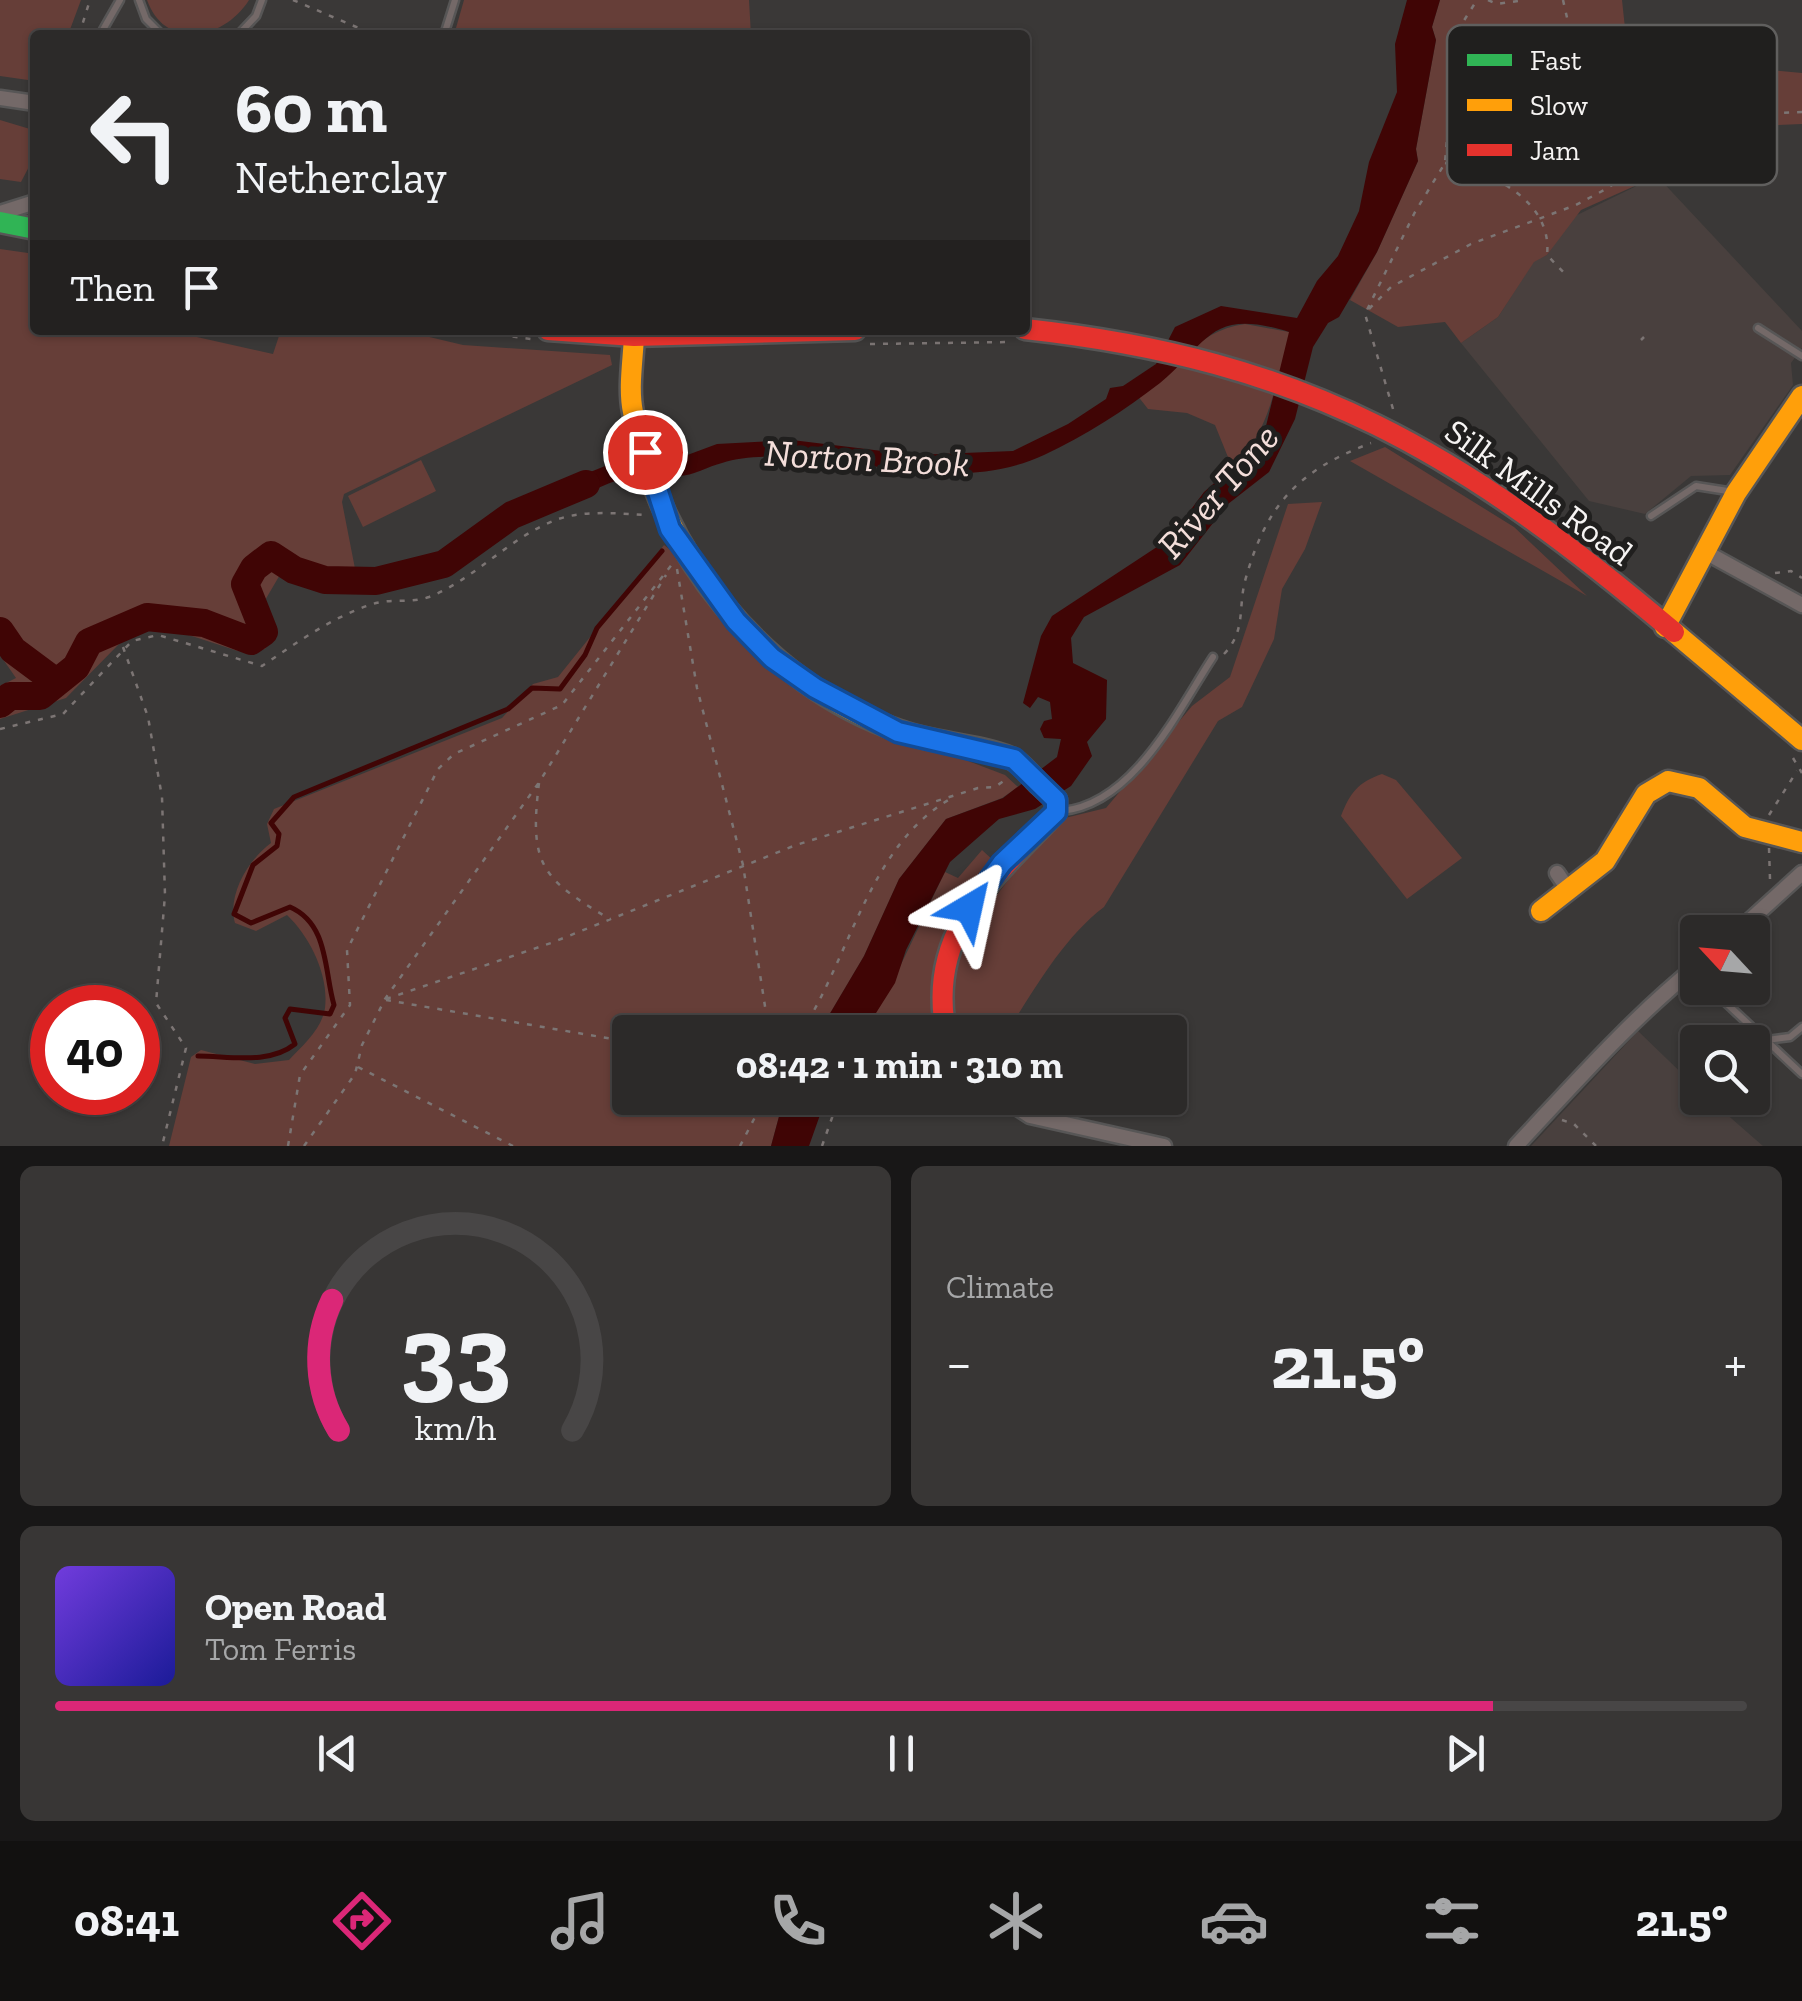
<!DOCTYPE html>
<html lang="en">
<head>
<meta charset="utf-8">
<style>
	body { margin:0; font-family:"Zilla Slab",serif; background:#383635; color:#f1f3f6; height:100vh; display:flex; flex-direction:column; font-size:38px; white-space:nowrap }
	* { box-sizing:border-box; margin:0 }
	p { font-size:32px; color:#a6a7a8 }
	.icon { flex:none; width:55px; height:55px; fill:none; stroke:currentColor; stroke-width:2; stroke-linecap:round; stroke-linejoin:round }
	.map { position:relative; height:1146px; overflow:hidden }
	.sheet { display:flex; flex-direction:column; gap:20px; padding:20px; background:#181717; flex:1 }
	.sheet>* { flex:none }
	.banner { position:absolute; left:30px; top:30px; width:1000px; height:305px; border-radius:10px; box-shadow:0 2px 8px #0004,0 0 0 2px #484646; background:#2c2a29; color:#f1f3f6; overflow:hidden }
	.needle { width:65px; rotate:296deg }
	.fabs { position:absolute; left:1680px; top:915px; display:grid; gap:20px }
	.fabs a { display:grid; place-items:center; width:90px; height:90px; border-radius:10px; background:#2c2a29; box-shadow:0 2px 8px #0004,0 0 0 2px #484646; font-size:50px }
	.speed { position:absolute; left:30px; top:985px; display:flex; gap:20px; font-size:50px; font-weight:700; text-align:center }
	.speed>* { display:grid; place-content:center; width:130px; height:130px; border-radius:50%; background:#2c2a29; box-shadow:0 2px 8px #0004,0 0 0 2px #484646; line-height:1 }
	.speed .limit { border:15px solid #d22; background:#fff; color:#111 }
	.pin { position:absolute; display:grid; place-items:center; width:85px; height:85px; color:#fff; margin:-42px; border:5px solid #fff; border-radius:50%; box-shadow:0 2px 10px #0007 }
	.me { position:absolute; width:110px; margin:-55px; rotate:36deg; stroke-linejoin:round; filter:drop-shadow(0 0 8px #0008) }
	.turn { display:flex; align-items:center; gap:35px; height:210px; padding:0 40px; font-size:45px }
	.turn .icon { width:130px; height:130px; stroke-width:2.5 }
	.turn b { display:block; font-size:70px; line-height:85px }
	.then { display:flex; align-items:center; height:95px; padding:0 40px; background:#0003; gap:20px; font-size:38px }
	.big { font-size:75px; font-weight:700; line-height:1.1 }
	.sheet .widget { flex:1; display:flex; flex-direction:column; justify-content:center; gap:15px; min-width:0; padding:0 35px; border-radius:15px; background:#383635 }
	.sheet .dial { align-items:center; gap:0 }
	.dial svg { height:260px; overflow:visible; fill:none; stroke:#484646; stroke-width:7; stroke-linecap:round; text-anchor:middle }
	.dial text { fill:#f1f3f6; stroke:none }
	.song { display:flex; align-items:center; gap:30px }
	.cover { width:120px; height:120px; border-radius:15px; background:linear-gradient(135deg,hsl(260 70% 55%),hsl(240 70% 35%)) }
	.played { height:10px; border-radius:5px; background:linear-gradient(90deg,#db2777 85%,#484646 85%) }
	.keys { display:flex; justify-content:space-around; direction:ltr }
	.heat { display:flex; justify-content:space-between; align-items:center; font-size:55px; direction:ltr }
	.sheet .tiles { flex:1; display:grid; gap:20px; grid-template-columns:1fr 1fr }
	.widget:last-child { grid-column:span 2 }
	.trip { position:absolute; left:612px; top:1015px; width:575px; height:100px; border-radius:10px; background:#2c2a29; box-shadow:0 2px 8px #0004,0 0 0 2px #484646; font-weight:700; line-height:100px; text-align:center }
	.dock { display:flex; height:160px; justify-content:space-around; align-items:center; background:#121110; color:#a6a7a8 }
	.dock .icon { width:70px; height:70px }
	.dock .active { color:#db2777 }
	.dock b { font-size:45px; color:#f1f3f6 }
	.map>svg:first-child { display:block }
	.built { fill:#49403e }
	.green { fill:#663e38 }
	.water { fill:#400505 }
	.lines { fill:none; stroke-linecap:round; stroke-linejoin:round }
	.stream { stroke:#400505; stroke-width:5 }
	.river { stroke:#400505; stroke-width:28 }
	.lane-casing { stroke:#575656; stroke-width:11 }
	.street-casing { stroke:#575656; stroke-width:19 }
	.fast-casing { stroke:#575656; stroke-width:25 }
	.slow-casing { stroke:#575656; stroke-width:25 }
	.jam-casing { stroke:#575656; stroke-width:25 }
	.path { stroke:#7c7574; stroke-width:2.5; stroke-dasharray:5 8; stroke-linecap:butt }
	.lane { stroke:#746968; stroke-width:6 }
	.street { stroke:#746968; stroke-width:14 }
	.fast { stroke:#30b455; stroke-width:20 }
	.slow { stroke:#ff9f0a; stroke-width:20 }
	.jam { stroke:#e5322d; stroke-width:20 }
	.route-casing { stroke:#114b97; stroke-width:25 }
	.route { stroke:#1a73e8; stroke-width:18 }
	.labels { text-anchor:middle; stroke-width:10; stroke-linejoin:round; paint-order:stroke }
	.street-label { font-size:35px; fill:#f6f4f3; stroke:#201f1e }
	.water-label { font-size:38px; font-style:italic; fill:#f4deda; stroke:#201f1e }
	.key { fill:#201f1e; stroke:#605f5e; stroke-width:2.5 }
	.key-label { font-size:28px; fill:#f6f4f3 }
</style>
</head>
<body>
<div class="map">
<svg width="1802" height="1146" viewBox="0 0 1802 1146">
	<rect width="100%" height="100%" fill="#3a3837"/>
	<path class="built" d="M1657,176L1802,331V348L1791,363L1793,385L1730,475L1691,476L1645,514L1589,501L1461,343L1498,317L1534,261L1547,255L1573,217Z
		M1638,1031L1697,1088L1698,1098H1708L1763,1146H1531Z"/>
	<path class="green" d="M0,0H81L68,35H35V81L0,76Z
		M147,0H249C224,40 165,51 147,0Z
		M464,0H749L751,35H454Z
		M1440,0H1622L1627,47L1650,59L1802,73V124L1716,128L1673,159L1657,176L1581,210L1547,255L1534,262L1498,317L1461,343L1445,322L1398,327L1350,300L1377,252L1418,161L1416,149L1436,40L1432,27Z
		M0,120L30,129L34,157L21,182L0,179Z
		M0,249L35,254V330H189L188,335L273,354L281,330H400L463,345L610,355L612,365L344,494L342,502L359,589L336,591L281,573L264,602L274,630L265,649L238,651L155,624L119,644L66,698L0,719V686L16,678L0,655Z
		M1245,324L1289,332L1290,341C1273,387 1270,434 1232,467L1215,425L1187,413L1148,409L1137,395C1180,371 1191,332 1245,324Z
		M1385,447L1514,527L1587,596L1350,461Z
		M421,460L436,491L363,527L348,496Z
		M1322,502L1305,549L1282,589L1274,639L1242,707L1218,721L1104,907C1063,938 1034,990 1007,1032H959L948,1007L953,965L967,934L1029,853L1065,818L1106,808L1192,706L1230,677L1288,504Z
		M664,545L683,560L755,651L934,748L1005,775L1018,787L1002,798L946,819L899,879L864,956L819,1032H630V1098H784L771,1146H169L191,1057L201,1050L255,1064L289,1060C303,1045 322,1029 325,1008C329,975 310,937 287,915L256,931L235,923C227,895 248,860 271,843L267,824L274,809L502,718L533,684L558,677Z
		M1382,774L1396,780L1462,858L1407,899L1341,816C1350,793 1358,782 1382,774Z
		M982,850L996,863C962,915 916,966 937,1032H864C896,982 918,926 945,872L958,878Z"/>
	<path class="water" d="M1407,0H1440L1432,27L1436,40L1416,149L1418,161L1377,252L1339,317L1328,323L1313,347L1295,419L1269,472L1228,504L1180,565L1084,617L1071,638L1073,663L1107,680L1106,719L1087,742L1092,756L1071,786L1035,809L999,819L950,862L906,950L895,983L864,1032H819L864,956L899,879L946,819L1003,798L1057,757L1061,739L1044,738L1040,729L1044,721L1052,719L1050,702L1038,697L1030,708L1023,703L1041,636L1052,616L1169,539L1204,492L1252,450L1266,426L1289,332C1209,307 1209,343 1160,383C1125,410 1085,436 1044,455C959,494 871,459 783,457C764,456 740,457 722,463C709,466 692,476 679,476C663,475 641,472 626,477C601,485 581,499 554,497L573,479L620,460L657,452L682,457L717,444L792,440L915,455L1013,451L1068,424L1106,399L1110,388L1123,386L1156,364L1175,327L1221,306L1297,318L1317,281L1338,256L1359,211L1369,162L1397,92L1395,44Z
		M784,1098H826L809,1146H771Z"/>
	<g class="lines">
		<path class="stream" d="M198,1056C229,1056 269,1065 295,1044L285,1018L290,1009L330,1014L334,1005C324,971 329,924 290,907L251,923L234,914L253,865L277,846L279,834L271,823L294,797L508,709L532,688L560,689L585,655L597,628L662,551"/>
		<path class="river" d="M0,631L13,650L56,682
			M0,704L10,696H40L76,667L89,642L147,617L204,623L251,641L264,632L245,584L254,568L271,555L294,570L325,580L376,581L444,564L512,515L586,484"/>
		<g class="lane-casing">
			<path id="lane" d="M139,0L146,19L162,35
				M100,35L120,0
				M238,35L256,16L262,0
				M444,35L455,0
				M1758,328L1802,356
				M1651,516L1696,486L1734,492
				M1062,811C1134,804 1177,712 1213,657
				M1710,988L1802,1074
				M1767,1040L1790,1037L1802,1027"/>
		</g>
		<g class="street-casing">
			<path id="street" d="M0,98L35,103
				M0,213L35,202
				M1707,553L1802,605
				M1557,873L1568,889
				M1737,932L1802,873
				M1002,1098L1030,1116L1164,1146
				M1516,1146C1575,1083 1630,1020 1698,965"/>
		</g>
		<g class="fast-casing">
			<path id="fast" d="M0,222L35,229"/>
		</g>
		<g class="slow-casing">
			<path id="slow" d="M634,336C633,360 628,389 633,412C657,551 765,685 900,731C935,744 976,744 1011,758C1021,763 1031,776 1039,784
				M1665,627L1736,493L1802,396
				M1674,632L1802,740
				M1541,911L1605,861L1646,794L1668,781L1699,788L1745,827L1802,842"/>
		</g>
		<g class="jam-casing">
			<path id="jam" d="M1025,329C1307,360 1461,452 1674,632
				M548,330L634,336L855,330
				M946,1032C926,931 993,879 1056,812V800L1039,784"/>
		</g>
		<path class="path" d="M293,0L375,35
			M1488,0L1497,4L1525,0
			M1563,0L1606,189
			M79,35L90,0
			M1445,163C1491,171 1553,201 1547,255L1567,276
			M1369,309L1391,287L1471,244L1576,205L1606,189L1720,115L1802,112
			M461,330L531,339
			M1641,340L1644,337
			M870,344L1012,342
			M1393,409L1365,314L1415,212L1445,163L1456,33L1477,0
			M677,569L697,688L743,865L769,1032
			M1775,573L1791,571L1802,578
			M123,647L148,717L162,797L165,895L156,1003L186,1048L162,1146
			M1224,654C1246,631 1238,609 1245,581C1266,505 1297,471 1371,443
			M0,729L63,714L132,641L158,635L262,666C298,642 333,616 376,603C392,599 412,603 429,597C475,579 508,539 553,521C580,510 615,513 644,515
			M1793,758L1802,773
			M539,783C529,864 541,879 610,919
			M1769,815L1797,771
			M1769,848L1770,879
			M386,999L551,943L796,845L978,788L995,787L1008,778
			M386,1000L630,1042
			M801,1032C850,958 869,844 952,798
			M358,1067L513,1146
			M820,1098L836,1105
			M1562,1120L1574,1124L1596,1146
			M288,1146L300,1075L350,1005L347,950L438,769L454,754L562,705L673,563
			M304,1146L355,1074L362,1045L385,999L540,781L666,575
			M740,1146L765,1098
			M822,1146L839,1098"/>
		<use href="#lane" class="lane"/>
		<use href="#street" class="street"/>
		<use href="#fast" class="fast"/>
		<use href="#slow" class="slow"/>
		<use href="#jam" class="jam"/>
	</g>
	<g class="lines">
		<g class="route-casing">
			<path id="route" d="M645,452L670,529L736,621L772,658L815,688L898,732L1014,759L1056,800V812L1002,863L969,908"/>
		</g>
		<use href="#route" class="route"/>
	</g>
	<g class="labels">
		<g class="street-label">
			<text transform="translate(1539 492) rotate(36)" y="12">Silk Mills Road</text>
		</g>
		<g class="water-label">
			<text transform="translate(867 458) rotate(3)" y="13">Norton Brook</text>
			<text transform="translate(1218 491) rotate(-49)" y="13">River Tone</text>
		</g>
	</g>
	<rect x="1447" y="25" width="330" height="160" rx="15" class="key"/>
	<rect x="1467" y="54" width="45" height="12" fill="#30b455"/>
	<rect x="1467" y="99" width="45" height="12" fill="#ff9f0a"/>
	<rect x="1467" y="144" width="45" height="12" fill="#e5322d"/>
	<g class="key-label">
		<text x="1530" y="70">Fast</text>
		<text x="1530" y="115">Slow</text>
		<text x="1530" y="160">Jam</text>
	</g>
</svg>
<div class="fabs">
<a><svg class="needle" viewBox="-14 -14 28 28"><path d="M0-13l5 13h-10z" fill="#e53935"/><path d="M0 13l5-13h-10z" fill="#a6a7a8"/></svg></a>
<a><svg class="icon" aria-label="search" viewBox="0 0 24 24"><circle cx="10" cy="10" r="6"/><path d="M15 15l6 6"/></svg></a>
</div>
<div class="speed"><div class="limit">40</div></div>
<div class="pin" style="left:645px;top:452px;background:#d93025"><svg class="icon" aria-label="arrive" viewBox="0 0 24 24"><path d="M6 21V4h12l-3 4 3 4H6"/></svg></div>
<svg class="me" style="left:969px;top:908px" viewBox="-20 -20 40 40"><path d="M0-17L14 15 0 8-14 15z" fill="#1a73e8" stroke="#fff" stroke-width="4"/></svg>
<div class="trip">08:42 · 1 min · 310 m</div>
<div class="banner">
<div class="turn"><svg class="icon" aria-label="left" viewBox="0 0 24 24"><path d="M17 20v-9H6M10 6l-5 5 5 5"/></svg><div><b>60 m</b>Netherclay</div></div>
<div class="then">Then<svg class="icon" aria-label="arrive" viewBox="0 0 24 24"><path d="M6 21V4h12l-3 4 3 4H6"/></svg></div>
</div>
</div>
<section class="sheet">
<div class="tiles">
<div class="widget dial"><svg viewBox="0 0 100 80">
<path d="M14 69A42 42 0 1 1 86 69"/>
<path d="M14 69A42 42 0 0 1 12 29" stroke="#db2777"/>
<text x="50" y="56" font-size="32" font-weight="700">33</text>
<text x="50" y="72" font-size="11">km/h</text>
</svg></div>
<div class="widget"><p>Climate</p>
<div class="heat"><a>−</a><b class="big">21.5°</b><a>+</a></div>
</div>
<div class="widget">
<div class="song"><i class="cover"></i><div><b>Open Road</b><p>Tom Ferris</p></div></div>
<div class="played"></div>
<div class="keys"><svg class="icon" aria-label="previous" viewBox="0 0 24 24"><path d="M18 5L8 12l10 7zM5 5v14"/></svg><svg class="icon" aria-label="pause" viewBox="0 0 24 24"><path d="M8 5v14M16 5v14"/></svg><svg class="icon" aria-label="next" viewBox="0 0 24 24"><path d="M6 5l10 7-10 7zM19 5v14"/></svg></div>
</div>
</div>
</section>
<nav class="dock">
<b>08:41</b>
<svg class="icon active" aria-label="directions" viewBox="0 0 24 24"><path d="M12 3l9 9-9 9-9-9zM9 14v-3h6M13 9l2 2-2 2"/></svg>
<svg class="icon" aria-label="music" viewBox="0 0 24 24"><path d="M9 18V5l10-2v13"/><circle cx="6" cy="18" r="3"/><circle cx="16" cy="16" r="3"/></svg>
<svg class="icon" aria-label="phone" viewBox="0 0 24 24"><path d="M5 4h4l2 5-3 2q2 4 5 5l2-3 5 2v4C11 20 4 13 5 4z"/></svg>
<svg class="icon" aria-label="climate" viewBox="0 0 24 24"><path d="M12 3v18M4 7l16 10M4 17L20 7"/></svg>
<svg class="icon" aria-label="car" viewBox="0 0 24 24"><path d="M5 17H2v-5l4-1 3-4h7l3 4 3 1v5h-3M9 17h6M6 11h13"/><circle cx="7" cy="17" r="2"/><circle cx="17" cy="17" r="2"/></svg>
<svg class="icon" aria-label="filters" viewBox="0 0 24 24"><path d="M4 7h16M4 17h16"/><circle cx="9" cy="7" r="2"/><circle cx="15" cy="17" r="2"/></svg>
<b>21.5°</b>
</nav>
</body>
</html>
